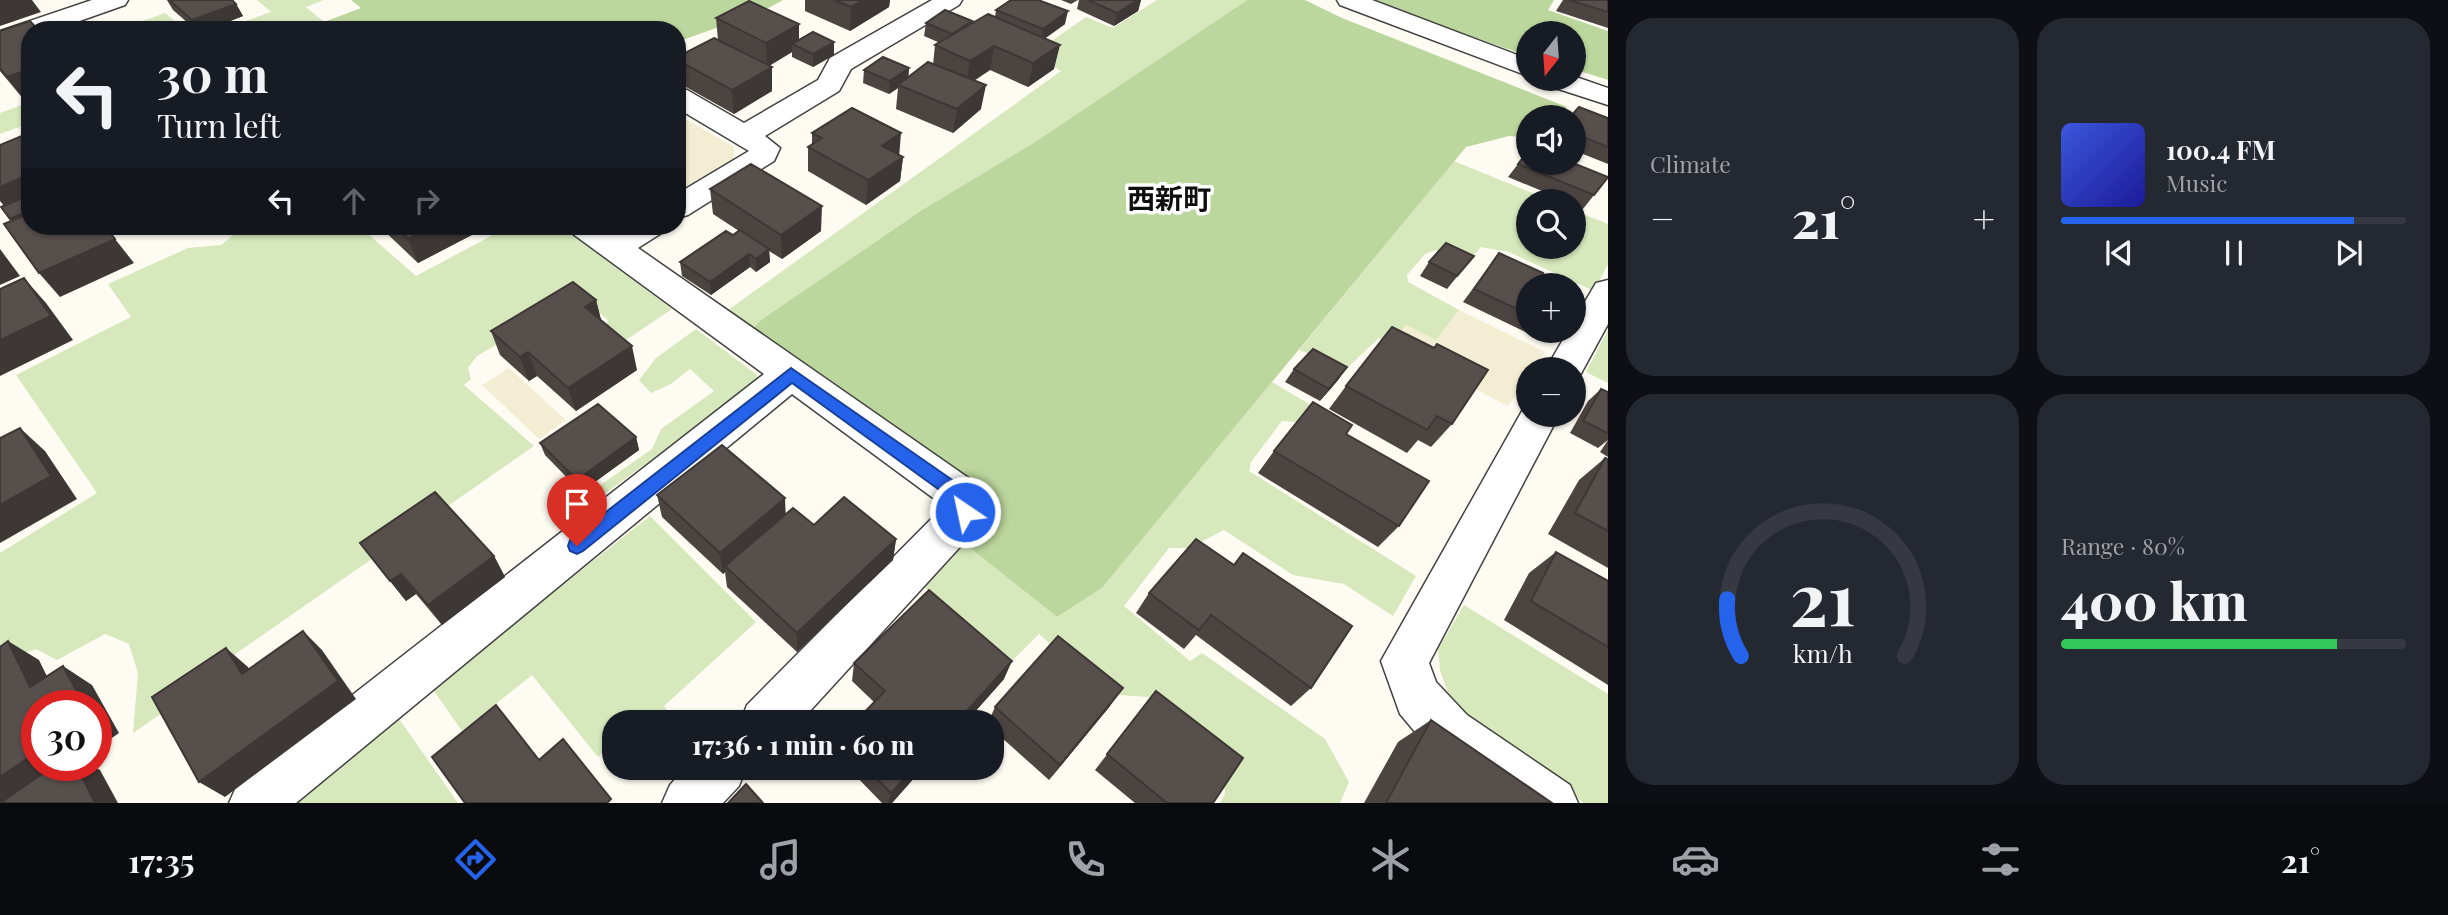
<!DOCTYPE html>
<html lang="en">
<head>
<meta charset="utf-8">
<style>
	body { margin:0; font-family:"Playfair Display","Noto Sans JP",serif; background:#242831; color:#f1f3f6; height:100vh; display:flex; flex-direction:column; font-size:26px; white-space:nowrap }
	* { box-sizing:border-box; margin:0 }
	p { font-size:23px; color:#9ea1a6 }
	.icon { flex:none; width:38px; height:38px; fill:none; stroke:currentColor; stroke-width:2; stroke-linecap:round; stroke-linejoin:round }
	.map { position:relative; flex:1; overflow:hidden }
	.drawer { display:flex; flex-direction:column; gap:18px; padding:18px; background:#0d0f14; width:840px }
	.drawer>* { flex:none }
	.hud { position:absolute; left:21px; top:21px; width:665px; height:214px; border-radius:28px; box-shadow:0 2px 5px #0004; background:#171b24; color:#f1f3f6; overflow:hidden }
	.needle { width:46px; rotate:197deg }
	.controls { position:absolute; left:1516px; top:21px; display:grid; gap:14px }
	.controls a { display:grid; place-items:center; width:70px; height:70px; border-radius:50%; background:#171b24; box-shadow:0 2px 5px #0004; font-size:35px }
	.speed { position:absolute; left:21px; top:690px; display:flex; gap:14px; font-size:35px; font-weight:700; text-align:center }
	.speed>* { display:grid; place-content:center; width:91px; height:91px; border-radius:50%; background:#171b24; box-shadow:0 2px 5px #0004; line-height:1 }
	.speed .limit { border:10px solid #d22; background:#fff; color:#111 }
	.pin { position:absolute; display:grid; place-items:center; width:60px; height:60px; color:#fff; margin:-72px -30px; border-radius:50% 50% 50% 0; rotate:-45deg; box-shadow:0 0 7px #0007 }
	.pin .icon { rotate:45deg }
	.me { position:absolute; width:77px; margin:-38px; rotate:326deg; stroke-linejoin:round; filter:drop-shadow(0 0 5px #0008) }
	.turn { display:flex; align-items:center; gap:24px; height:147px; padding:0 21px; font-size:32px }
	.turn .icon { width:91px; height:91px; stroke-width:2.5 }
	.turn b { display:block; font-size:49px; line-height:60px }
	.lanes { display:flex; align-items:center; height:66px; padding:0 21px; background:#0003; justify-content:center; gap:35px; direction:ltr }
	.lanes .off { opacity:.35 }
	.big { font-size:52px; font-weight:800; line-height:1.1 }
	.drawer .tile { flex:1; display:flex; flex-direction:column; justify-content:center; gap:10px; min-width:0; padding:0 24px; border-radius:28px; background:#242831 }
	.drawer .dial { align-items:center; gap:0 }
	.dial svg { height:182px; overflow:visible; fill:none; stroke:#363941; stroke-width:7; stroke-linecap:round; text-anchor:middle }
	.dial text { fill:#f1f3f6; stroke:none }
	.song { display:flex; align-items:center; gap:21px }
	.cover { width:84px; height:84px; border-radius:10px; background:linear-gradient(135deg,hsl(230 70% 55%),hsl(240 70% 35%)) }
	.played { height:7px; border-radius:4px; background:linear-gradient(90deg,#2563eb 85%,#363941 85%) }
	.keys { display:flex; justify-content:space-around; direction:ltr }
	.heat { display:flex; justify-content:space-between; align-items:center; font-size:38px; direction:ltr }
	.charge { height:10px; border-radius:5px; background:linear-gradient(90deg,#34c759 80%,#363941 0) }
	.drawer .tiles { flex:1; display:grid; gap:18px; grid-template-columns:repeat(2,1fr) }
	.trip { position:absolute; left:602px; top:710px; width:402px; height:70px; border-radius:28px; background:#171b24; box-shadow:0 2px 5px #0004; font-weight:800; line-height:70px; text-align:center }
	.dock { display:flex; height:112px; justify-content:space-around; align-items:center; background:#090b0e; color:#9ea1a6 }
	.dock .icon { width:49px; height:49px }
	.dock .selected { color:#2563eb }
	.dock b { font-size:32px; color:#f1f3f6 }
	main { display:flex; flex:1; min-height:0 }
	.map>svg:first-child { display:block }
	.farmland { fill:#f3eed3 }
	.green { fill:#d6e8bc }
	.forest { fill:#bcd79d }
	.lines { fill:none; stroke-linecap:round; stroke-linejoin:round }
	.minor-casing { stroke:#424242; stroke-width:3 }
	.tertiary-casing { stroke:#424242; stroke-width:3 }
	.minor { fill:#fff; fill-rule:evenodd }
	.tertiary { fill:#fff; fill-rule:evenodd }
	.wall { fill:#4b4441 }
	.shaded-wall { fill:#3d3735 }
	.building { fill:#574f4c; stroke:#3d3735; stroke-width:2 }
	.route { fill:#2563eb; stroke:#184099; stroke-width:2 }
	.labels { text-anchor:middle; stroke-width:7; stroke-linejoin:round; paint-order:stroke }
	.quarter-label { font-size:28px; font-weight:bold; fill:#0f0f0f; stroke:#fff }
</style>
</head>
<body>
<main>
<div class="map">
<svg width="1608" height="803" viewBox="0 0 1608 803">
	<rect width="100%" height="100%" fill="#fefbf2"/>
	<path class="farmland" d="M677,114L734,147V160L680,192L677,190Z
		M1459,310L1545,352L1534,369H1528V378L1508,406L1390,345L1406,325L1436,340Z
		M509,368L566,420L539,439L482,385Z"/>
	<path class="green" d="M257,0H324L306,7L324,22V30H221L271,12Z
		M1157,0H1247L1035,142L922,210L761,320L750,331L724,313L1061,71L1033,54L1086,17L1113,28Z
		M165,13L185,30H117Z
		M30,102V123L0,134V113Z
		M1454,161L1552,201H1528V247H1573V210L1608,224V264L1594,291L1509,252L1481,247L1469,261L1435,250L1425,254L1407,275L1408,282L1459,310L1436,340L1406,325L1390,345L1379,338L1347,368L1299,350Z
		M244,226H359L416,276L506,228L505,226H560L672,309L620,344L605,329L608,320L586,302L568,303L477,356L468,368L471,379L464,385L534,446L221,664L224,670L133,733L138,673L129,644L105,634L57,660L36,649L3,660L0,654V553L97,493L16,375L131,317L108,284L188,248L221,245Z
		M696,329L757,375L756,384L596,500L589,493L652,449L661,429L714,391L690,369L671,384L651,393L639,380L656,358Z
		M1608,330V383L1586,372Z
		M1272,382L1346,426L1282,421L1251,462L1249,471L1416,576L1393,616L1344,584L1293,575L1224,530L1189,548H1169L1124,606L1190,661L1202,653L1325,739L1349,782L1340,803H1220L1225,794L1222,757L1148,697L1120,695L1093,682L1039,634L1013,660L921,585L965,544L1057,617L1102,588Z
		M650,516L756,622L664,706L677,723H643L639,719L635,723H614V742L598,757L532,675L462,731L432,688Z
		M1464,605L1608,694V803H1584L1476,730L1448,693L1440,670L1438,649Z
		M395,713L458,803H282Z"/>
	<path class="forest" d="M351,0H783L761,12L677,42V30H324V22L361,8Z
		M1247,0H1305L1342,18L1567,107L1557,117H1528V138L1509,136L1466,147L1102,588L1057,617L965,544L979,510L750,331L761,320L922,210L1035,142Z
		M1366,0H1554L1548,10L1608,31V80L1573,69V33H1528V56Z"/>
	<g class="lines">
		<g class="minor-casing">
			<path id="minor" d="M92,0H128L125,5L54,30H30V38L0,48V31Z
				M932,0H962L959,5L851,69L839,91L765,136L780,148L774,161L688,215L677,218V194L749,151L677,108V88L687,90L744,123L818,80L830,58Z
				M568,226H606L615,232L625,226H665L660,234L638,248L980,486C987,501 987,510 980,525L799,723H740L747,705L944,506L792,394L296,803H229L237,785L764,374L573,234Z
				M1608,280V324L1578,379L1573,381V369H1546L1568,331H1573V322L1596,283Z
				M1526,404L1528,415H1559L1429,663L1436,682L1467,715L1570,785L1578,803H1507L1431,751L1400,714L1381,661Z
				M685,768H746L739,786L723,803H662L670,785Z"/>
		</g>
		<g class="tertiary-casing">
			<path id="tertiary" d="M1337,0H1372L1528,59V76L1340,5Z
				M1573,76L1608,88V105L1546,85L1542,79H1573Z"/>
		</g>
		<use href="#minor" class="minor"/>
		<use href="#tertiary" class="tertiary"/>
	</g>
	<path class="wall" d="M167,0H232L236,4L243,16L207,30H196L173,10Z
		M805,0H890L889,7L850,31L805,11Z
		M1061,0H1078L1071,4Z
		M1079,0H1141L1138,11L1114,26L1077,9Z
		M1563,0H1605L1608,1V28L1556,11Z
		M996,10L1065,24L1044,39L1054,69L1028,87L990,70L974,81L981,109L953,133L896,109L898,88L889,94L863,83L864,70L909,68L908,77L933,65L935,45L940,43L924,36L926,23L971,24L995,17Z
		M716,18L799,40L834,42V55L813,67L792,57V52L769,66L772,91L734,114L677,82V57L718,40Z
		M30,30V99L25,101L0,71V31Z
		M1573,117L1608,118V164L1573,150Z
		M812,133L899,155L903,157L900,181L866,205L808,171V147L812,145Z
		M1518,164L1594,195L1583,209L1573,204V201H1566L1508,177Z
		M710,189L821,231L782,259L769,251L770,262L756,272L750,267L711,295L682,276L680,262L733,235L739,231L713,214Z
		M379,226H489L418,263Z
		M1499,253L1528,285V331H1535L1532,335L1463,302Z
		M1474,256L1447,289L1420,276L1429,262Z
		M596,300L601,320L637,370L576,411L537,376L529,381L500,355L491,331Z
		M1392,327L1452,424L1431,447L1418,440L1407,453L1329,409L1346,386Z
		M1347,367L1338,380L1320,401L1285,382L1294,369Z
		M1601,389L1608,392V440L1598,448L1570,433L1588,401Z
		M1346,434L1399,526L1378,547L1258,473L1274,451Z
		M636,437L639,450L581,492L545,455L540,443Z
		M1608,440V457L1600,452Z
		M1605,458L1608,459V568L1548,534L1579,480Z
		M657,495L786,514L814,525L896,539L893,560L797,652L727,587L725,572L723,574L662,517Z
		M1196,539L1311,688L1291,706L1196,635L1184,649L1136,613L1149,593Z
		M360,543L494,556L505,577L442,625L416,594L406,601Z
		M1556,552L1608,581V685L1504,620L1529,573Z
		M854,663L1004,679L965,723H854L874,702L852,681Z
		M1156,691L1213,803H1135L1095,770Z
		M1110,706L1049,780L992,729V723H988L995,707Z
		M1431,720L1552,803H1364L1398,742Z
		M848,768H923L892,803H882Z"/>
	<path class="shaded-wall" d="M0,0H32L41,12L0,26Z
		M864,0H890L889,7L850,31L851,7Z
		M1138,0H1141L1138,11L1114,26L1117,13Z
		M236,4L243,16L207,30H198L192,20Z
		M1068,11L1065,24L1040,42L1043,29Z
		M972,21L970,33L950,47L952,34Z
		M799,24V48L792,44V52L767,67L766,43Z
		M834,42V55L813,67V54Z
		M1060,45L1054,69L1028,87L1033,63Z
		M994,46L990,70L966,85L970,61Z
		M772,67V91L734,114L732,90Z
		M909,68L908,81L898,85V88L889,94L890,81Z
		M30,69V99L25,101L7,77Z
		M986,85L981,109L953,133L957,109Z
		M901,133L899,158L882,146Z
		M903,157L900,181L866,205L868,180Z
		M30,174V207L12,215L0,201V187Z
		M822,206L821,231L782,259L781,235Z
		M30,210V226L22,232L10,219Z
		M432,226H489L418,263L408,239Z
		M115,239L134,263L60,297L39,273Z
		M0,249L20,276L0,285Z
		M769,249L770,262L756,272V259Z
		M749,254L750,267L711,295L710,282Z
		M24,278L46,303L73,340L0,376V340Z
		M596,300L602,324L585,307Z
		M632,346L637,370L576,411L568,388Z
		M528,352L537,376L529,381L520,357Z
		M1347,367L1338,380L1320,401L1329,389Z
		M20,428L45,451L77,499L0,543V505Z
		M636,437L639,450L581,492L577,480Z
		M785,498L786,520L725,566V572L723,574L720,553Z
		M896,539L893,560L797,652V633Z
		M494,556L505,577L442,625L428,605Z
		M401,574L416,594L406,601L390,581Z
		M303,631L322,650L356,699L225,797L199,782Z
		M8,641L39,660L61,705L30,687Z
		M226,648L248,667L264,692L242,674Z
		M1012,661L1004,679L965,723H956Z
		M63,666L92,685L119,733L96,749V705H84Z
		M1123,688L1110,706L1049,780L1060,765Z
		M37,752V765H73L0,803V777Z
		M76,765H90L100,770L118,803H95Z
		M914,768H923L892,803H888L891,793Z"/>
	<path class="building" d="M169,0H232L236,4L192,20Z
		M834,0H864L851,7Z
		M1011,0H1038L1068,11L1043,29L996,10Z
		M1088,0H1138L1117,13Z
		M1569,0H1605L1608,1V12Z
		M749,1L799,24L766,43L716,18Z
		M945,10L972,21L952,34L926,23Z
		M988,14L1060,45L1033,63L994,46L970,61L935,45Z
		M30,21L38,30H30V69L7,77L0,69V31Z
		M813,32L834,42L813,54L792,44Z
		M714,38L772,67L732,90L677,60V57Z
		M883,57L909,68L890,81L864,70Z
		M928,62L986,85L957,109L898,85Z
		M1579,107L1608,118V147L1573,133V117H1570Z
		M852,108L901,133L882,146L903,157L868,180L808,147L822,138L812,133Z
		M29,133L30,174L0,187V145Z
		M1528,151V163H1573L1608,177L1594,195L1518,164Z
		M751,164L822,206L781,235L710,189Z
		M30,195V210L10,219L1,207Z
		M30,213V226H105L115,239L39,273L4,224Z
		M394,226H432L408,239Z
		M740,230L769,249L756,259L749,254L710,282L680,262L726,231L733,235Z
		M1446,243L1474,256L1457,276L1429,262Z
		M1499,253L1543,273L1535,285H1528V314L1474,289Z
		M24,278L51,316L0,340V289Z
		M573,282L596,300L585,307L632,346L568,388L528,352L520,357L491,331Z
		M1392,327L1434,348L1437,344L1488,370L1452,424L1437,416L1427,430L1346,386Z
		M1313,349L1347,367L1329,389L1294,369Z
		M1601,389L1608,392V433L1583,421Z
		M1313,402L1352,425L1346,434L1429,481L1399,526L1274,451Z
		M598,404L636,437L577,480L540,443Z
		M20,428L51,476L0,505V438Z
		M722,445L785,498L720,553L657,495Z
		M1605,458L1608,459V531L1575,513Z
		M435,492L494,556L428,605L401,574L390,581L360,543Z
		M844,497L896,539L797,633L725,566L793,508L814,525Z
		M1196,539L1234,565L1243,553L1352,626L1311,688L1211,615L1199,630L1149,593Z
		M1556,552L1608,581V647L1531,601Z
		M929,590L1012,661L956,723H854L885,691L854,663Z
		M303,631L338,681L199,782L152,697L226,648L242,674Z
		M1058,636L1123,688L1060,765L995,707Z
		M8,641L30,687L63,666L84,705H37V752L0,777V647Z
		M1156,691L1243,758L1213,803H1167L1107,754Z
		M496,705L539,760L563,739L611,799L607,803H465L432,757Z
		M1431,720L1552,803H1386Z
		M55,765H76L95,803H0Z
		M866,768H914L891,793Z
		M746,784L763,803H728Z"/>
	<path class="route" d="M791,368L971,493L974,512L971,517L965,520L959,517L956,502L792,383L583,551L577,554L570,551L568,546L570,540Z"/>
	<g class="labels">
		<g class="quarter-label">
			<text x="1169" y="209">西新町</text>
		</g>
	</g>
</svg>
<div class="controls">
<a><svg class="needle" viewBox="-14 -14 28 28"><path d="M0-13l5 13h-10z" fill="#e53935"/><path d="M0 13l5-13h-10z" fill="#9ea1a6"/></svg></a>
<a><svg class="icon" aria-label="sound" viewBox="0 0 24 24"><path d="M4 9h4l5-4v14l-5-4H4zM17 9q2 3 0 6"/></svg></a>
<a><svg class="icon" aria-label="search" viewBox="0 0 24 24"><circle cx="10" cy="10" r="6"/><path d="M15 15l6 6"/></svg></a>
<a>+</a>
<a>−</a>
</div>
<div class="speed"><div class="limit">30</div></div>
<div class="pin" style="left:577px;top:546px;background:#d93025"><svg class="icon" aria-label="arrive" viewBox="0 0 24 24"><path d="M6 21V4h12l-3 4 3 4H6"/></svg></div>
<svg class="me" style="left:965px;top:512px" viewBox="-20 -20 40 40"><circle r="17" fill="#2563eb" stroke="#fff" stroke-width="3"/><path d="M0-11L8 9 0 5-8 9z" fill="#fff"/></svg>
<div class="trip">17:36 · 1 min · 60 m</div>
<div class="hud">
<div class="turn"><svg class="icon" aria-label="left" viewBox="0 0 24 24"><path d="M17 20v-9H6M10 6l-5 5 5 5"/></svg><div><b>30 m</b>Turn left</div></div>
<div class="lanes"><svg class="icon" aria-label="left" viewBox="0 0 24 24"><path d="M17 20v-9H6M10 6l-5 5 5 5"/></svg><svg class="icon off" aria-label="ahead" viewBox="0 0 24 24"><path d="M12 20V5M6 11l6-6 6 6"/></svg><svg class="icon off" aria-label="right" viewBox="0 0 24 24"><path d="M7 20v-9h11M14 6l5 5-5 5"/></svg></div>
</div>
</div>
<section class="drawer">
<div class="tiles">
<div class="tile"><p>Climate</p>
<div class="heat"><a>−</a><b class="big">21°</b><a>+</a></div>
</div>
<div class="tile">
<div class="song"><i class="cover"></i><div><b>100.4 FM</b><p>Music</p></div></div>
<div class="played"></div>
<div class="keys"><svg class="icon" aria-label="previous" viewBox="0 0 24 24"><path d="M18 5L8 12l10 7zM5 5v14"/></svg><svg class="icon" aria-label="pause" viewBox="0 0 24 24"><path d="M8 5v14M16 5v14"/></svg><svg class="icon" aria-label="next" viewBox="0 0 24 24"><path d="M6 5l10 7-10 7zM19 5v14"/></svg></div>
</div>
<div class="tile dial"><svg viewBox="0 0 100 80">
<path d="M14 69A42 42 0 1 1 86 69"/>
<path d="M14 69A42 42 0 0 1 8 44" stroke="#2563eb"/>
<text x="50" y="56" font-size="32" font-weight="700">21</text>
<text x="50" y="72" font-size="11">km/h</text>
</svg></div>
<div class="tile"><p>Range · 80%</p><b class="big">400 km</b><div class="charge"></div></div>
</div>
</section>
</main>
<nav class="dock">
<b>17:35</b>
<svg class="icon selected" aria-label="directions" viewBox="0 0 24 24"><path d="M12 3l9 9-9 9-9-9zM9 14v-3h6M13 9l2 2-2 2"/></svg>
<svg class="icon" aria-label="music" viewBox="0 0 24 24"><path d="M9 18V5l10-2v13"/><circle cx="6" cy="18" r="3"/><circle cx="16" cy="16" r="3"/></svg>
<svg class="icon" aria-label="phone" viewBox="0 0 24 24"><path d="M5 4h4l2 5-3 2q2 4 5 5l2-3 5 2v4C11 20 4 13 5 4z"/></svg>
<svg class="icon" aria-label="climate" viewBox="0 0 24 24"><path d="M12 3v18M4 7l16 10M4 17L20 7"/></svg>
<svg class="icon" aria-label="car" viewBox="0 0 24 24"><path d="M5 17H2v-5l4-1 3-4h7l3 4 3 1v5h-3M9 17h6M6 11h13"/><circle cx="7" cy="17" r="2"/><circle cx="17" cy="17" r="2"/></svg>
<svg class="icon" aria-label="filters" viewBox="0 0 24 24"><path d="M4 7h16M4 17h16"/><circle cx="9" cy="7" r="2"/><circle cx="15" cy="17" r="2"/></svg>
<b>21°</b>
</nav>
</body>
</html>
